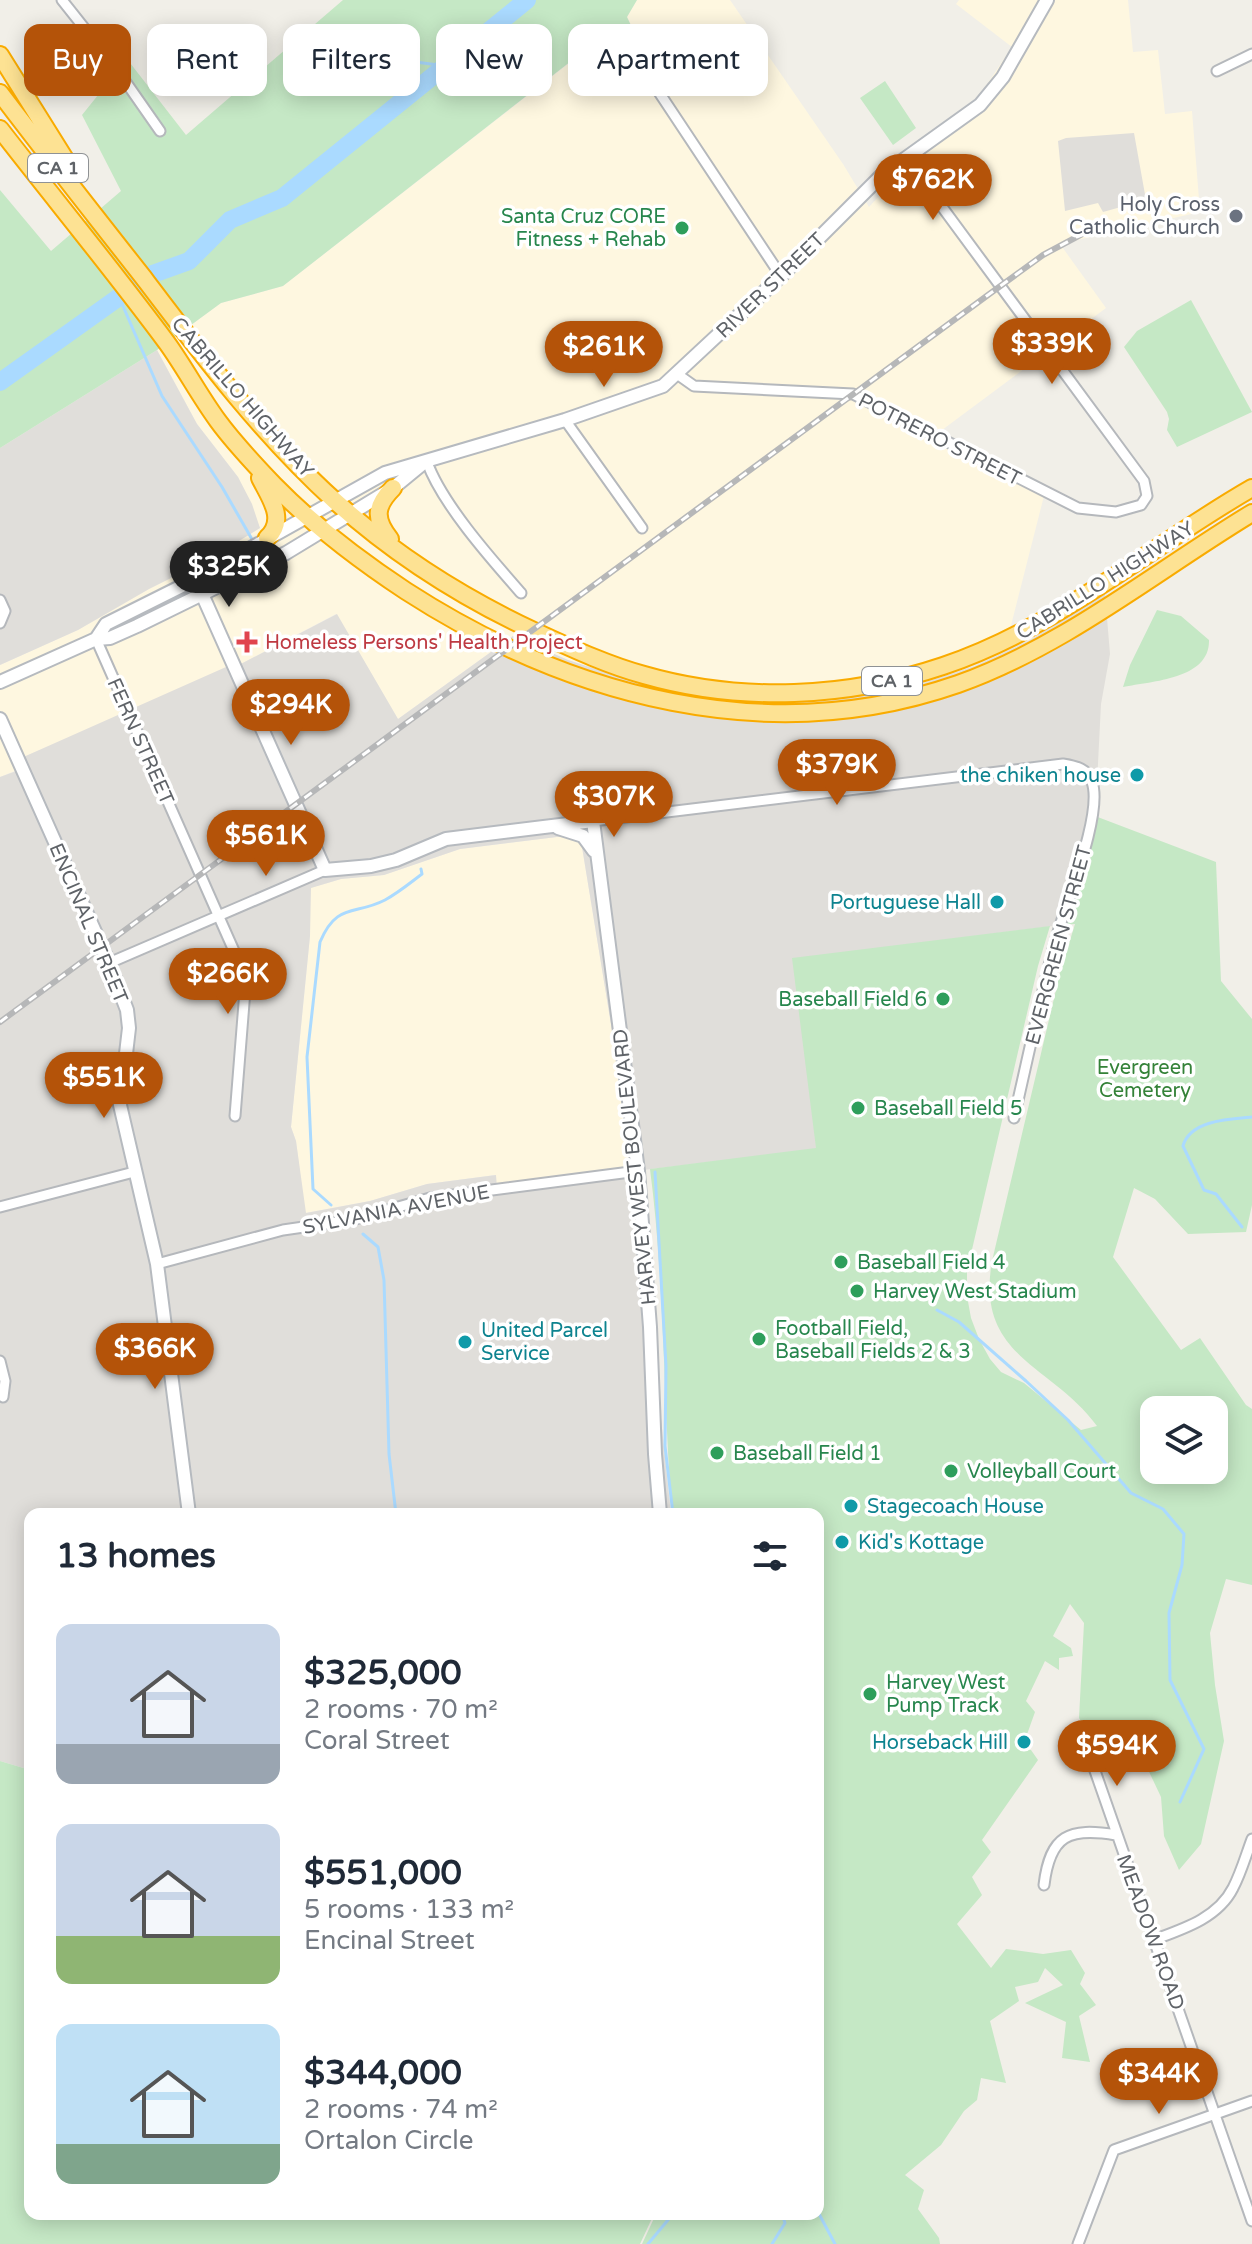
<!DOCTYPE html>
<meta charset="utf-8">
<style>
:root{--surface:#fff;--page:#f6f6f7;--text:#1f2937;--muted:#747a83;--accent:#b45309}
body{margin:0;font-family:"Varela Round",sans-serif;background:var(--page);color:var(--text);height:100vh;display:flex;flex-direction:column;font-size:30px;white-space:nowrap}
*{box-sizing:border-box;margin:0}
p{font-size:26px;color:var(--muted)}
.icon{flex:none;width:44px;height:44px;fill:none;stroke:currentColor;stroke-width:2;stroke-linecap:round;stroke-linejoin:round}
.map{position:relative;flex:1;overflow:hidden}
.panel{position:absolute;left:24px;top:1508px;width:800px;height:712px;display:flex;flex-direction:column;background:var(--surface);border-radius:16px;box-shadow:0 4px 20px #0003}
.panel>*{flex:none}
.hud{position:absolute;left:24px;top:24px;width:800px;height:72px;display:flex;gap:16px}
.buttons{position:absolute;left:1140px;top:1396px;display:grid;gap:16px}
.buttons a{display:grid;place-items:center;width:88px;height:88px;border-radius:16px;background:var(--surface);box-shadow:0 4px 20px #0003;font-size:40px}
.price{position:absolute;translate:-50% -68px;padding:0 18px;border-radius:28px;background:var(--accent);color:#fff;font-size:26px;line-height:52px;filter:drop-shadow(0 2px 4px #0008)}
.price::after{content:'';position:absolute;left:50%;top:48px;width:24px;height:18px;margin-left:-12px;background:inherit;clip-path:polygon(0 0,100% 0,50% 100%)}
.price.current{background:#222;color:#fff}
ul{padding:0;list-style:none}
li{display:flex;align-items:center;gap:24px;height:200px;padding:0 32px}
li span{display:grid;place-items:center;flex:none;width:224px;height:160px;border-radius:16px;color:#555}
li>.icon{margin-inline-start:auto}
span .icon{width:96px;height:96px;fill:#fffc;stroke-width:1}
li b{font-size:34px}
h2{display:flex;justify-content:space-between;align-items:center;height:96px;padding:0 32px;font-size:34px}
.chip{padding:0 28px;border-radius:16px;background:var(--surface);box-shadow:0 4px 20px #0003;font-size:28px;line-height:72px}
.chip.current{background:var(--accent);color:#fff}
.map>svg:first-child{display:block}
.commercial{fill:#fef7e0}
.industrial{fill:#e0deda;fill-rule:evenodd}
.green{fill:#c5e8c5;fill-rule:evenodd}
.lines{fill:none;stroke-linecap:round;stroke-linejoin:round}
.stream{stroke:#aadaff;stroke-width:3}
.river{stroke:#aadaff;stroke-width:18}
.street-casing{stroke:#b5b8bc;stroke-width:13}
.secondary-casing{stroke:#b6babf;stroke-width:16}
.highway-casing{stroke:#f9ab00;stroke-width:20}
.street{stroke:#fff;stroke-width:9}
.secondary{stroke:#fff;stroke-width:12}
.highway{stroke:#fde293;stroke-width:16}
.rail-casing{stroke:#b6b7b8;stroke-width:6}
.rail{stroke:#fff;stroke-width:3;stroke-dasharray:9;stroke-linecap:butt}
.worship-dot{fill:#6b7280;stroke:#fff;stroke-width:3}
.leisure-dot{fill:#2e9e5b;stroke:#fff;stroke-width:3}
.health-dot{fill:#e0444e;stroke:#fff;stroke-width:3}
.culture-dot{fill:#0f9aa8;stroke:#fff;stroke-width:3}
.labels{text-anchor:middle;stroke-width:7;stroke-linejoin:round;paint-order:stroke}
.shield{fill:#fff;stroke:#8f9295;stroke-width:2}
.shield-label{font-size:18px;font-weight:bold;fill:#5f6368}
.worship-label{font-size:20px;fill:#5b616d;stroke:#fff;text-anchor:end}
.leisure-label{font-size:20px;fill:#27864d;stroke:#fff;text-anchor:start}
.street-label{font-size:20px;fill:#5f6368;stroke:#fff}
.health-label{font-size:20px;fill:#be3a42;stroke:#fff;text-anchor:start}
.culture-label{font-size:20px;fill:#0d838f;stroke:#fff;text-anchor:end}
.park-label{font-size:20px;fill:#348238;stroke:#fff}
</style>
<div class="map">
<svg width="1252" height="2244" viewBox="0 0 1252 2244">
<rect width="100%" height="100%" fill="#f1efe8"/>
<path class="commercial" d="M637,0H730L843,164L869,207L926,145L975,102L1012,47L956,4L959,0H1128L1133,52L1158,50L1165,114L1192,111L1200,212L1060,244L1106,308L938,433L1046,488L1004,653L944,677L883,693L826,701L770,703L714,699L660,690L568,660L513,636L398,719L336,614L237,666L19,759L22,768L0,777V665L78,630L149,589L211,558L260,528L238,477L197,424L157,350L221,303L283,286L608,33L636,35L627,17Z
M565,836L578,841L582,847L635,1171L497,1189L495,1175L427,1184L370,1201L305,1213L296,1141L291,1127L310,936V888L341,879L384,875L460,849Z"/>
<path class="industrial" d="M1134,133L1146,200L1103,212L1098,203L1065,211L1058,141L1066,138Z
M157,350L197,424L238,477L252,504L260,528L211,558L149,589L78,630L0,665V448Z
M1105,594L1110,654L1101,704L1095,823L1061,925L793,959L817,1149L635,1171L671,1514H30V1770L0,1761V777L22,769L19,759L235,663L237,666L337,614L398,719L513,636L568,660L660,690L743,702L826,701L914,686L975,666L1030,640ZM565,836L578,841L582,847L635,1171L497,1188L496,1175L427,1184L370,1201L306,1213L296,1141L291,1127L310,936L311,888L341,879L384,875L460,849Z"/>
<path class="green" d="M343,0H637L627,17L636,36L625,43L607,33L283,286L221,303L157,350L0,448V190L51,251L121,191L82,115L127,59L186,135Z
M885,81L916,128L893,145L860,98Z
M1191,300L1252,412L1177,447L1167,430L1169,419L1167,412L1124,347L1137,331Z
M1157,610L1181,616L1209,640C1210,679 1153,681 1123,687L1130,665Z
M1095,816L1216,862L1221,981L1252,1019V1205L1246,1232L1188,1234L1155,1199L1134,1188L1113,1257L1181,1350L1200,1338L1246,1405L1252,1409V1585L1226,1579L1210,1633L1215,1685L1224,1741L1201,1844L1179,1870L1164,1836L1161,1797L1143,1759L1125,1745L1099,1751L1079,1718L1084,1623L1070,1604L1053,1636L1071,1648L1073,1656L1059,1658V1670L1045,1661L1026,1701L1035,1712L1025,1740L1016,1737L1018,1748L1031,1750L1038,1760L982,1840L991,1852L972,1877L982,1895L957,1924L991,1968L1006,1949L1043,1954L1071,1950L1085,1973L1080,1984L1096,2005L1079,2016L1090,2062L1062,2058L1066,2022L1025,2003L1063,1985L1045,1968L1038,1982L1015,1987L1019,2001L990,2021L1006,2083L981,2078L977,2100L964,2111L941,2145L905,2175L924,2190L918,2209L939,2238L940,2244H642L656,2214H818V1514H672C663,1399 665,1284 650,1169L816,1148L792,958L1050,926L1038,966L967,1271V1296L971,1318L979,1339L990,1359L1001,1372L1024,1383L1081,1430L1097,1426C1052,1364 975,1358 992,1261L1060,973L1075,924L1061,925ZM1154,1410H1214V1470H1154Z
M0,1761L30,1770V2214H654L640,2244H0Z"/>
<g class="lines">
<path class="stream" d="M375,44L408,61L446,66
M119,297L162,396L222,487L253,541
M655,1172L666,1366L665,1446L673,1514
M331,1205L313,1189L307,1057L320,942C337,902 354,916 385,900C398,893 410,883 422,874L421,869
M1242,1227L1216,1194L1204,1190L1183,1146C1190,1120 1230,1119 1252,1117
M363,1234L378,1247L384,1280L389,1454L396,1514
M937,1310L959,1322L1026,1381L1068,1420L1131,1493L1163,1509L1184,1534L1182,1565L1169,1613L1170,1680L1204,1749L1180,1802
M818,2212L835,2244
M648,2244L673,2214
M772,2244L785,2223L782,2214"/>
<path class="river" d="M0,382L150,275L189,261L230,220L282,198L527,0"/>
<defs>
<path id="street" d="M62,0L116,68L160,131
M625,41L781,276
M1217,71L1252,54
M677,374L694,386L853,394L1078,508L1116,512L1141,505L1147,496L1144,481L906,158
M565,420L642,528
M427,462C442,504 492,560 521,593
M0,600L5,611L0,623
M96,639L246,978L235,1116
M593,821L1063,764C1076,766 1088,769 1092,782C1104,815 1062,912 1053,949C1039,1005 1027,1061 1014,1118
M109,963L325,870
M0,1207L134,1172
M157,1264L283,1230L352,1220L430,1198L638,1171
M0,1361L5,1381L3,1397
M1087,1741L1086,1745L1252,2221
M1044,1885C1050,1835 1069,1827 1116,1835
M1153,1940C1183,1929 1218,1918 1233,1888C1241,1873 1246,1855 1252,1839
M1078,2244L1114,2150L1252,2101"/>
<path id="secondary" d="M202,594L325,870L371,866L396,860L446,839L593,821L638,1171L650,1327L655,1454L660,1514
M96,639L106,624L194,580L385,473L565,420L663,386L781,276L881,176L980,105L1003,77L1047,0
M0,682L96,639L110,638L137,626L286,553L393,488L421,465
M0,719L109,963L127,1010L129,1028L120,1105L157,1264L189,1514
M558,828L583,836L594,851"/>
<path id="highway" d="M0,55L75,175
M0,93C47,155 95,216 143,277C202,355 262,435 335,501C395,555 463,598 536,632C571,648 607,665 644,675C741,703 848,698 943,666C1057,628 1149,547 1252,488
M0,129C55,200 113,270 167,343C185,368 199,395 218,421C234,443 254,464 274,485C314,526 359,560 406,591C570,697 769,750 958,684C1065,646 1156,571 1252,513
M260,478C270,498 287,520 267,538
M390,539C374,519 375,506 393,488"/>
</defs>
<use href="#street" class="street-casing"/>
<use href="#secondary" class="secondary-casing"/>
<use href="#highway" class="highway-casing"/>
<use href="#street" class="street"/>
<use href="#secondary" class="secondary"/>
<use href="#highway" class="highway"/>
<defs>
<path id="rail" d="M0,1022L988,295L1043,255L1086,232"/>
</defs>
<use href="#rail" class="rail-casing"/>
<use href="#rail" class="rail"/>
</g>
<circle class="worship-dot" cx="1236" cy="216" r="8"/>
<g class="leisure-dot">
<circle cx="682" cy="228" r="8"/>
<circle cx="943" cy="999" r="8"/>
<circle cx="858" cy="1108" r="8"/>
<circle cx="841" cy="1262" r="8"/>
<circle cx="857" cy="1291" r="8"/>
<circle cx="759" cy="1339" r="8"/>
<circle cx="717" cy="1453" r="8"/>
<circle cx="951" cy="1471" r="8"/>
<circle cx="870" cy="1694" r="8"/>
</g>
<path class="health-dot" d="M243 630h8v8h8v8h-8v8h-8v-8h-8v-8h8z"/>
<g class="culture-dot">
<circle cx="1137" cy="775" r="8"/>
<circle cx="997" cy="902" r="8"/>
<circle cx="465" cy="1342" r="8"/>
<circle cx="851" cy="1506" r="8"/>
<circle cx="842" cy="1542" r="8"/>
<circle cx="1024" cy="1742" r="8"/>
</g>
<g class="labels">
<g class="shield">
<rect x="28" y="154" width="60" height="28" rx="6"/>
<rect x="862" y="667" width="60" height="28" rx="6"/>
</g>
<g class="shield-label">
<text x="58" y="174">CA 1</text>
<text x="892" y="687">CA 1</text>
</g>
<g class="worship-label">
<text x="1220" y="211">Holy Cross<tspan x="1220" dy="23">Catholic Church</tspan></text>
</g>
<g class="leisure-label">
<text x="666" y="223" text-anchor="end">Santa Cruz CORE<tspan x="666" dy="23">Fitness + Rehab</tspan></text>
<text x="927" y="1006" text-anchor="end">Baseball Field 6</text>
<text x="874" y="1115">Baseball Field 5</text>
<text x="857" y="1269">Baseball Field 4</text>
<text x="873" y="1298">Harvey West Stadium</text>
<text x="775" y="1335">Football Field,<tspan x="775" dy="23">Baseball Fields 2 &amp; 3</tspan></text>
<text x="733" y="1460">Baseball Field 1</text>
<text x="967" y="1478">Volleyball Court</text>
<text x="886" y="1689">Harvey West<tspan x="886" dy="23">Pump Track</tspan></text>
</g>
<g class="street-label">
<text transform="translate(770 285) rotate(-44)" y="7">RIVER STREET</text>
<text transform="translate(243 397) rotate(49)" y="7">CABRILLO HIGHWAY</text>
<text transform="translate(940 439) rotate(27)" y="7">POTRERO STREET</text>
<text transform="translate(1105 580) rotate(-32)" y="7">CABRILLO HIGHWAY</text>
<text transform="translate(141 741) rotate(66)" y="7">FERN STREET</text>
<text transform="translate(89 923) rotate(67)" y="7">ENCINAL STREET</text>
<text transform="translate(1058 945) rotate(-75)" y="7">EVERGREEN STREET</text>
<text transform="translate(634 1167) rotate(-96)" y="7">HARVEY WEST BOULEVARD</text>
<text transform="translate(396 1209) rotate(-11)" y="7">SYLVANIA AVENUE</text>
<text transform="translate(1151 1932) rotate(70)" y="7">MEADOW ROAD</text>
</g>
<g class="health-label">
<text x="265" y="649">Homeless Persons' Health Project</text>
</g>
<g class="culture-label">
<text x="1121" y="782">the chiken house</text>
<text x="981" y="909">Portuguese Hall</text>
<text x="481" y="1337" text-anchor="start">United Parcel<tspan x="481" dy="23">Service</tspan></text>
<text x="867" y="1513" text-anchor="start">Stagecoach House</text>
<text x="858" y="1549" text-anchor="start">Kid's Kottage</text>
<text x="1008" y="1749">Horseback Hill</text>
</g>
<g class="park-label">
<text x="1145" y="1074">Evergreen<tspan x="1145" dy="23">Cemetery</tspan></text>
</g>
</g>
</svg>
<div class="buttons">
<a><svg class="icon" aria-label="layers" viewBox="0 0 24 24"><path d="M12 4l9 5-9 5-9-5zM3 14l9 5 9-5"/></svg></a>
</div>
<b class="price" style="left:933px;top:222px">$762K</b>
<b class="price" style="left:1052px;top:386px">$339K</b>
<b class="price" style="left:604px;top:389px">$261K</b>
<b class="price current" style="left:229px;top:609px">$325K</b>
<b class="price" style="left:291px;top:747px">$294K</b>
<b class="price" style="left:837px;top:807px">$379K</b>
<b class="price" style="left:614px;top:839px">$307K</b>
<b class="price" style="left:266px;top:878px">$561K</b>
<b class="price" style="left:228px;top:1016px">$266K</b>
<b class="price" style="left:104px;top:1120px">$551K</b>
<b class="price" style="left:155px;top:1391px">$366K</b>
<b class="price" style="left:1117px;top:1788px">$594K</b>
<b class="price" style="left:1159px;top:2116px">$344K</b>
<div class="hud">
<a class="chip current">Buy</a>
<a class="chip">Rent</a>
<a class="chip">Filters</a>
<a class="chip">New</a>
<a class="chip">Apartment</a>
</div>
<section class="panel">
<h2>13 homes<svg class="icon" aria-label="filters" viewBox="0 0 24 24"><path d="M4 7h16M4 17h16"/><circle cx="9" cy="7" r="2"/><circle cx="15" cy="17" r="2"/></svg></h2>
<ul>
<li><span style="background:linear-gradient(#c9d6e8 75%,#9aa5b1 0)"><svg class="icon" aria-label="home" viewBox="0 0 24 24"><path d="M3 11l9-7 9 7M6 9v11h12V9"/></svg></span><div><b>$325,000</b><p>2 rooms · 70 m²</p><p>Coral Street</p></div></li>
<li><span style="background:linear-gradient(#c9d6e8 70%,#8fb573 0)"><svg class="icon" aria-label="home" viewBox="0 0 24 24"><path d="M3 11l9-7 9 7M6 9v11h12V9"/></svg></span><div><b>$551,000</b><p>5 rooms · 133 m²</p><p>Encinal Street</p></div></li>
<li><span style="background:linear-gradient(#bfe0f5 75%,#7fa58c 0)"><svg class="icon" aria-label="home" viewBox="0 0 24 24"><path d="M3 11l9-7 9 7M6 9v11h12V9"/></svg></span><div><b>$344,000</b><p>2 rooms · 74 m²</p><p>Ortalon Circle</p></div></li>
</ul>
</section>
</div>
